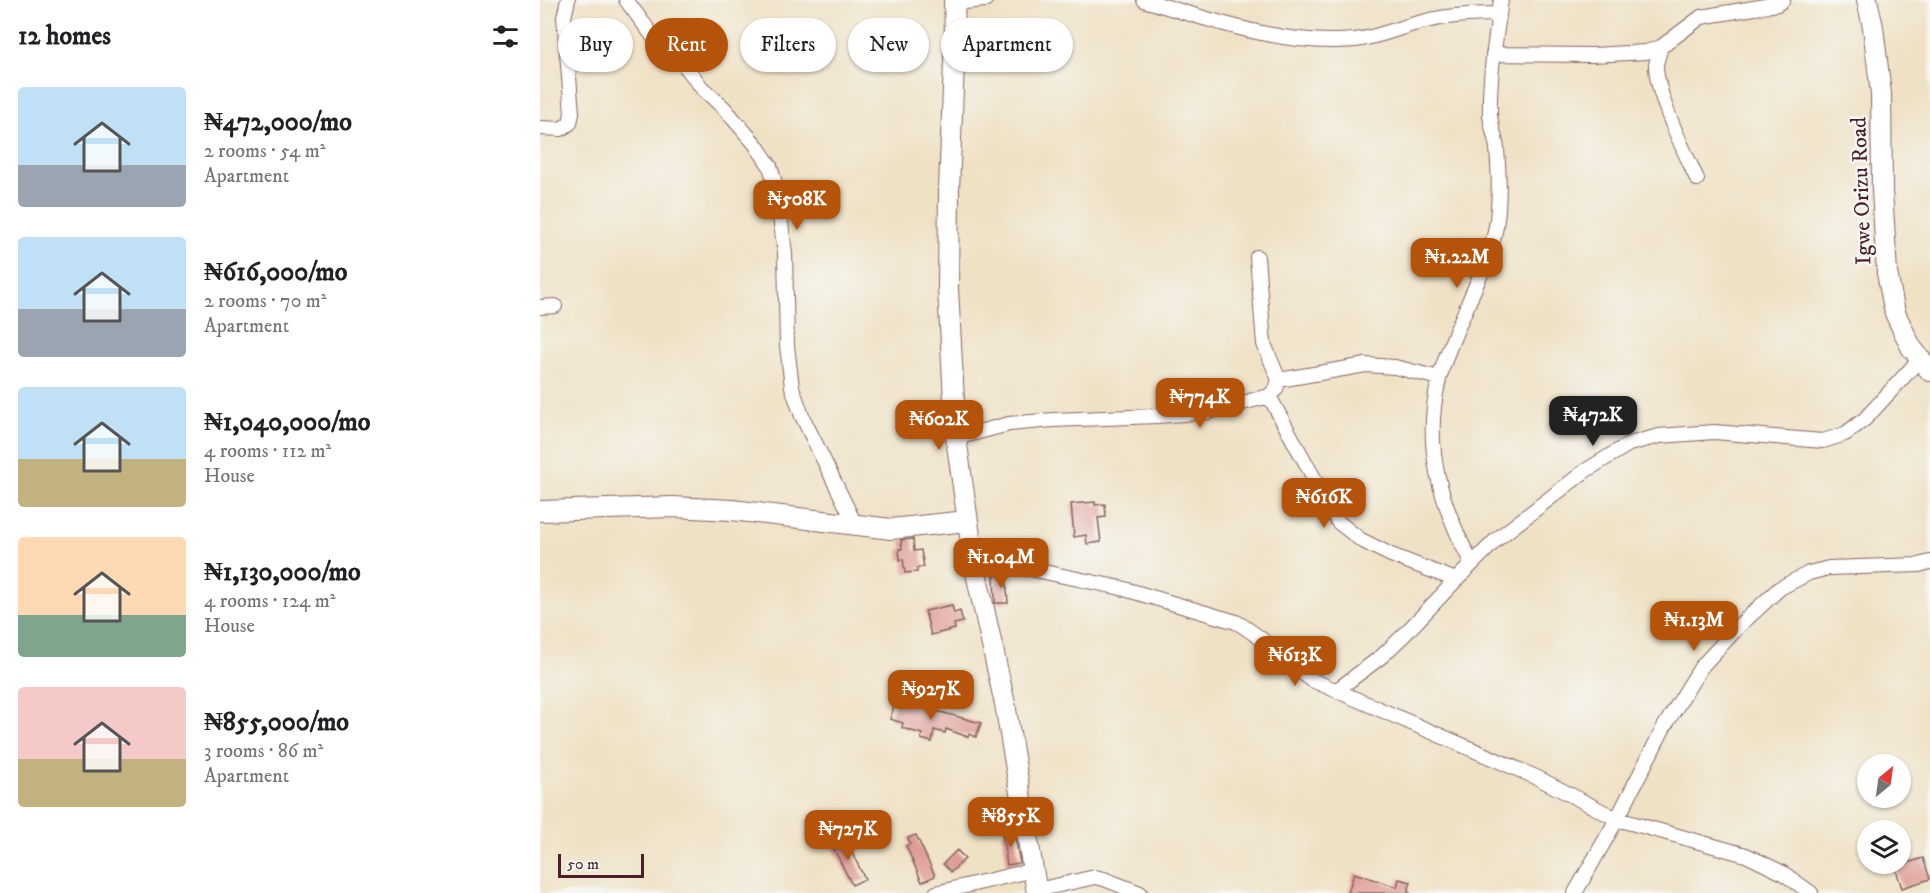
<!DOCTYPE html>
<meta charset="utf-8">
<style>
:root{--surface:#fff;--page:#f6f6f6;--text:#202124;--muted:#757577;--accent:#b45309}
body{margin:0;font-family:"IM FELL DW Pica",serif;background:var(--page);color:var(--text);height:100vh;display:flex;flex-direction:column;font-size:22px;white-space:nowrap}
*{box-sizing:border-box;margin:0}
p{font-size:20px;color:var(--muted)}
.icon{flex:none;width:33px;height:33px;fill:none;stroke:currentColor;stroke-width:2;stroke-linecap:round;stroke-linejoin:round}
.map{position:relative;flex:1;overflow:hidden}
.sheet{display:flex;flex-direction:column;background:var(--surface);width:540px}
.sheet>*{flex:none}
.top-card{position:absolute;left:18px;top:18px;width:570px;height:54px;display:flex;gap:12px}
.needle{width:39px;rotate:29deg}
.buttons{position:absolute;left:1317px;top:754px;display:grid;gap:12px}
.buttons a{display:grid;place-items:center;width:54px;height:54px;border-radius:50%;background:var(--surface);box-shadow:0 2px 4px #0004;font-size:30px}
.scale{position:absolute;left:18px;bottom:15px;width:86px;box-sizing:border-box;padding-left:6px;border:3px solid #4a1f2b;border-top:0;font-size:16px;line-height:21px;white-space:nowrap;color:#4a1f2b;-webkit-text-stroke:4px #f6f6f2;paint-order:stroke}
.price{position:absolute;translate:-50% -51px;padding:0 14px;border-radius:12px;background:var(--accent);color:#fff;font-size:20px;line-height:39px;filter:drop-shadow(0 2px 3px #0008)}
.price::after{content:'';position:absolute;left:50%;top:36px;width:18px;height:14px;margin-left:-9px;background:inherit;clip-path:polygon(0 0,100% 0,50% 100%)}
.price.active{background:#222;color:#fff}
ul{padding:0;list-style:none}
li{display:flex;align-items:center;gap:18px;height:150px;padding:0 18px}
li span{display:grid;place-items:center;flex:none;width:168px;height:120px;border-radius:6px;color:#555}
li>.icon{margin-inline-start:auto}
span .icon{width:72px;height:72px;fill:#fffc;stroke-width:1}
li b{font-size:26px}
h2{display:flex;justify-content:space-between;align-items:center;height:72px;padding:0 18px;font-size:26px}
.chip{padding:0 21px;border-radius:27px;background:var(--surface);box-shadow:0 2px 4px #0004;font-size:21px;line-height:54px}
.chip.active{background:var(--accent);color:#fff}
main{display:flex;flex:1;min-height:0}
.map>svg:first-child{display:block}
.building{fill:#df9993}
.lines{fill:none;stroke-linecap:round;stroke-linejoin:round}
.street-casing{stroke:#846361;stroke-width:16}
.secondary-casing{stroke:#846361;stroke-width:22}
.street{stroke:#fff;stroke-width:14}
.secondary{stroke:#fff;stroke-width:20}
.labels{text-anchor:middle;stroke-width:5;stroke-linejoin:round;paint-order:stroke}
.street-label{font-size:22px;fill:#4a1f2b;stroke:#f6f6f2}
</style>
<main>
<section class="sheet">
<h2>12 homes<svg class="icon" aria-label="filters" viewBox="0 0 24 24"><path d="M4 7h16M4 17h16"/><circle cx="9" cy="7" r="2"/><circle cx="15" cy="17" r="2"/></svg></h2>
<ul>
<li><span style="background:linear-gradient(#bfe0f5 65%,#9aa5b1 0)"><svg class="icon" aria-label="home" viewBox="0 0 24 24"><path d="M3 11l9-7 9 7M6 9v11h12V9"/></svg></span><div><b>₦472,000/mo</b><p>2 rooms · 54 m²</p><p>Apartment</p></div></li>
<li><span style="background:linear-gradient(#bfe0f5 60%,#9aa5b1 0)"><svg class="icon" aria-label="home" viewBox="0 0 24 24"><path d="M3 11l9-7 9 7M6 9v11h12V9"/></svg></span><div><b>₦616,000/mo</b><p>2 rooms · 70 m²</p><p>Apartment</p></div></li>
<li><span style="background:linear-gradient(#bfe0f5 60%,#c2b280 0)"><svg class="icon" aria-label="home" viewBox="0 0 24 24"><path d="M3 11l9-7 9 7M6 9v11h12V9"/></svg></span><div><b>₦1,040,000/mo</b><p>4 rooms · 112 m²</p><p>House</p></div></li>
<li><span style="background:linear-gradient(#ffd9b3 65%,#7fa58c 0)"><svg class="icon" aria-label="home" viewBox="0 0 24 24"><path d="M3 11l9-7 9 7M6 9v11h12V9"/></svg></span><div><b>₦1,130,000/mo</b><p>4 rooms · 124 m²</p><p>House</p></div></li>
<li><span style="background:linear-gradient(#f6c9c9 60%,#c2b280 0)"><svg class="icon" aria-label="home" viewBox="0 0 24 24"><path d="M3 11l9-7 9 7M6 9v11h12V9"/></svg></span><div><b>₦855,000/mo</b><p>3 rooms · 86 m²</p><p>Apartment</p></div></li>
</ul>
</section>
<div class="map">
<svg width="1390" height="893" viewBox="0 0 1390 893">
<rect width="100%" height="100%" fill="#f6f6f2"/>
<filter id="ink" filterUnits="userSpaceOnUse"><feTurbulence type="fractalNoise" baseFrequency=".0167" numOctaves="2"/><feDisplacementMap in="SourceGraphic" scale="12" xChannelSelector="R" yChannelSelector="G"/><feConvolveMatrix kernelMatrix="1 2 1 2 8 2 1 2 1" color-interpolation-filters="sRGB"/></filter>
<filter id="wash" filterUnits="userSpaceOnUse"><feTurbulence type="fractalNoise" baseFrequency=".008" numOctaves="4" result="noise"/><feDisplacementMap in="SourceGraphic" scale="24" xChannelSelector="R" yChannelSelector="G"/><feGaussianBlur stdDeviation="1.35" result="paint"/><feColorMatrix in="noise" values="0 0 0 0 0 0 0 0 0 0 0 0 0 0 0 0 0 1.4 0 .05"/><feComposite in="paint" operator="in"/></filter>
<g filter="url(#wash)">
<rect width="100%" height="100%" fill="#efe1c4"/>
<g id="blocks">
<path class="building" d="M555,502V505L565,504L566,517L558,518L561,542L547,544L546,535L534,537L531,504Z
M373,539L374,551L381,550L384,567L377,568V572L365,573L363,559L360,560L359,549H362L361,540Z
M454,575L466,576L468,603H455Z
M412,605L414,613L420,611L423,622L414,624L415,629L391,635L385,611Z
M356,700L441,723L436,737L429,734L428,737L406,729L405,733L394,730L392,742L381,739L382,734L362,728L363,723L350,719Z
M474,831L480,863L467,865L462,833Z
M376,835L395,876L382,882L366,846L370,844L368,838Z
M304,837L325,879L312,885L291,843Z
M417,850L425,859L411,872L403,864Z
M1383,858L1390,879L1362,888L1355,867Z
M814,873L857,887L859,879L871,882L868,891L870,893H808Z"/>
</g>
</g>
<g filter="url(#ink)">
<use href="#blocks" fill-opacity="0" stroke="#846361" stroke-width="1.5"/>
<g class="lines">
<defs>
<path id="street" d="M86,0L121,47L146,67L162,88L184,108L216,145L230,166L236,187L245,253L247,346L252,387L262,416L315,524
M604,0C671,20 745,47 815,40C840,37 862,26 886,21C910,15 934,14 959,14
M414,3L445,0
M1121,47C1119,53 1117,59 1116,65C1116,95 1144,150 1157,179
M953,54L1053,55L1106,52L1121,47L1161,17L1214,8L1237,4L1243,0
M0,128L21,129L30,123L32,113L24,17L28,0
M0,307L15,306
M739,380L826,365L855,367L899,378
M729,396L798,522L821,540L851,555L916,580
M416,438L469,424L513,420L617,416L668,412L729,396L736,389L739,380L724,344L717,257
M434,564L490,569L581,588L696,622C722,636 747,662 772,680L998,778L1077,819L1206,855L1243,873L1271,893
M932,564C901,505 882,446 899,380C905,354 918,328 928,304C938,279 952,253 956,226C960,202 959,173 957,149C956,137 950,125 950,113C949,75 956,38 961,0
M797,690L842,656L864,635L916,580L957,539L1045,471L1089,444L1119,436L1174,432L1283,441L1305,434L1325,419L1380,359
M497,890L555,877L564,879L600,893
M396,893L493,870
M1035,893L1077,819L1124,727L1161,667L1201,624L1240,588L1269,573L1289,568L1379,565L1390,562"/>
<path id="secondary" d="M414,0L415,37L409,190L408,288L416,438L434,564L465,704L497,893
M1327,0L1333,27L1341,94L1342,190L1347,273L1355,313L1371,347L1390,371
M0,511L133,507L192,510L351,529L427,521"/>
</defs>
<use href="#street" class="street-casing"/>
<use href="#secondary" class="secondary-casing"/>
<use href="#street" class="street"/>
<use href="#secondary" class="secondary"/>
</g>
</g>
<g class="labels">
<g class="street-label">
<text transform="translate(1320 191) rotate(-92)" y="8">Igwe Orizu Road</text>
</g>
</g>
</svg>
<div class="buttons">
<a><svg class="needle" viewBox="-14 -14 28 28"><path d="M0-13l5 13h-10z" fill="#e53935"/><path d="M0 13l5-13h-10z" fill="#757577"/></svg></a>
<a><svg class="icon" aria-label="layers" viewBox="0 0 24 24"><path d="M12 4l9 5-9 5-9-5zM3 14l9 5 9-5"/></svg></a>
</div>
<div class="scale">50 m</div>
<b class="price" style="left:257px;top:231px">₦508K</b>
<b class="price" style="left:917px;top:289px">₦1.22M</b>
<b class="price" style="left:660px;top:429px">₦774K</b>
<b class="price active" style="left:1053px;top:447px">₦472K</b>
<b class="price" style="left:399px;top:451px">₦602K</b>
<b class="price" style="left:784px;top:529px">₦616K</b>
<b class="price" style="left:461px;top:589px">₦1.04M</b>
<b class="price" style="left:1154px;top:652px">₦1.13M</b>
<b class="price" style="left:755px;top:687px">₦613K</b>
<b class="price" style="left:391px;top:721px">₦927K</b>
<b class="price" style="left:471px;top:848px">₦855K</b>
<b class="price" style="left:308px;top:861px">₦727K</b>
<div class="top-card">
<a class="chip">Buy</a>
<a class="chip active">Rent</a>
<a class="chip">Filters</a>
<a class="chip">New</a>
<a class="chip">Apartment</a>
</div>
</div>
</main>
